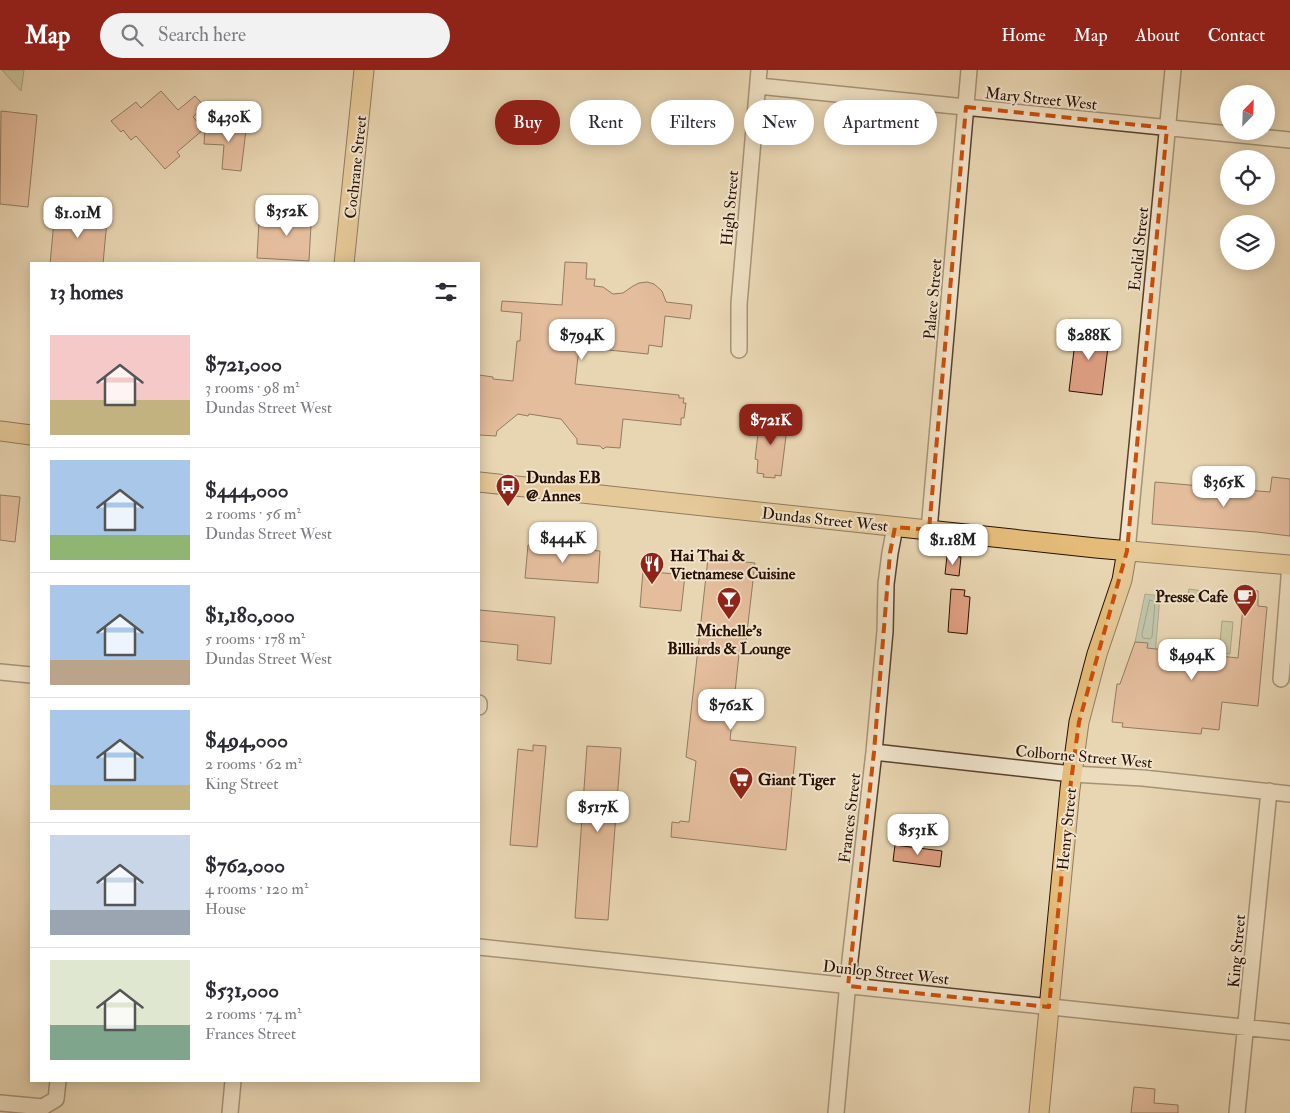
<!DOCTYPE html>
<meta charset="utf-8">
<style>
:root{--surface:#fff;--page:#f2f2f3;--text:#2b2b33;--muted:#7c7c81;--line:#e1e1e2;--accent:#8f2418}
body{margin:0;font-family:"IM FELL Double Pica",serif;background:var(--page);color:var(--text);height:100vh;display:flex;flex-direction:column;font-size:19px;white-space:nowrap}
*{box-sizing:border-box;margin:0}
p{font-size:16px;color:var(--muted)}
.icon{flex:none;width:28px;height:28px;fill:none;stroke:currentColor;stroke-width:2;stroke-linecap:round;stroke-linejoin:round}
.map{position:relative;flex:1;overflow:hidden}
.sheet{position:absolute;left:30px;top:192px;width:450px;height:820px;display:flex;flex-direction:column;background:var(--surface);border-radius:0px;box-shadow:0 2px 12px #0003}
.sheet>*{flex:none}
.guide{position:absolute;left:495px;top:30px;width:475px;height:45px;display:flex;gap:10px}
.needle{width:32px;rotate:23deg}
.tools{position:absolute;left:1220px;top:15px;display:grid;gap:10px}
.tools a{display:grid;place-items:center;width:55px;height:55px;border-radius:50%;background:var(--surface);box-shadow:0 2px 12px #0003;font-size:25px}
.price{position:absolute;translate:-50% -42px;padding:0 11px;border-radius:10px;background:#fff;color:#222;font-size:16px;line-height:32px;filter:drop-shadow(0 1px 2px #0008)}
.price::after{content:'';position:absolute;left:50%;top:30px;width:15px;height:11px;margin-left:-8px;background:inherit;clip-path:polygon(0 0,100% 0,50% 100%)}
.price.current{background:var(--accent);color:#fff}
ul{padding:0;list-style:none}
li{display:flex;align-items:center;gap:15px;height:125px;padding:0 20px}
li+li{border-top:1px solid var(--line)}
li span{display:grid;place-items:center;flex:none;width:140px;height:100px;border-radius:0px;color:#555}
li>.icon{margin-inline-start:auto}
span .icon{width:60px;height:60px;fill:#fffc;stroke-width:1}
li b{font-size:21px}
h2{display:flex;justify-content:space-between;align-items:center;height:60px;padding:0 20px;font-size:21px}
.chip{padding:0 18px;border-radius:22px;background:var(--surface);box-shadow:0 2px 12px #0003;font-size:18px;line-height:45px}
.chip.current{background:var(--accent);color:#fff}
header{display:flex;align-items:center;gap:30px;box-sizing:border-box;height:70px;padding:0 25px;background:var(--accent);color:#fff}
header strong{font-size:24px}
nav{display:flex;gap:28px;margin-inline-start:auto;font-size:18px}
.search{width:350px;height:45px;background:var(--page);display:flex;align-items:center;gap:12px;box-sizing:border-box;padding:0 18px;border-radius:28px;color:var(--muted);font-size:19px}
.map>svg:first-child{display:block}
.green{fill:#b0bf90;stroke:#6c6648}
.water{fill:#97b9ab;stroke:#6b7567}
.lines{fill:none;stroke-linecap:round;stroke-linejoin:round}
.shore{stroke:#606456;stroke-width:1}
.building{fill:#e0a083;stroke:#280e00}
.minor-casing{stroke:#58402c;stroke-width:18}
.major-casing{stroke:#280e00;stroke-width:21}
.minor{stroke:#f0e4cd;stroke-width:15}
.major{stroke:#e4bb79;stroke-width:19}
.marked{fill:none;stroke:#cb4e0a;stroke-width:4;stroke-dasharray:10 6;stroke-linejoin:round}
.labels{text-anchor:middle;stroke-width:4;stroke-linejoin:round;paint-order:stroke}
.street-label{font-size:16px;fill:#280e00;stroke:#f0e4cd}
.poi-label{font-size:16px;font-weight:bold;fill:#280e00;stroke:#f0e4cd;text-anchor:start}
</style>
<header>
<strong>Map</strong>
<div class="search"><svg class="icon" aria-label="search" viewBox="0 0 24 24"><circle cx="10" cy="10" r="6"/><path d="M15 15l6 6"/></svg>Search here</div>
<nav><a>Home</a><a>Map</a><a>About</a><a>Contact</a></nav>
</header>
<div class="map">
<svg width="1290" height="1043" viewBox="0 0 1290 1043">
<rect width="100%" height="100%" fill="#e8d6b2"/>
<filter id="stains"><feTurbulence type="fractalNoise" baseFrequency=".004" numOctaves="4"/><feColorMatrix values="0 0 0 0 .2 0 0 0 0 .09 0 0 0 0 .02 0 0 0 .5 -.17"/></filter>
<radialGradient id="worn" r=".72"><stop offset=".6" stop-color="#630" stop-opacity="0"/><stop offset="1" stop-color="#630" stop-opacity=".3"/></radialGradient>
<path class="green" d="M2,0H24L21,21Z
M1189,519L1203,521L1202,532L1187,530Z
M1222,551L1233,552L1230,584L1219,583Z"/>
<path class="water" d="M1145,524L1160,526L1154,597L1135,572Z"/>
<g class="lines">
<path class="shore" d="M1150,530L1153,531L1155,533L1152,567L1150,569L1143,568L1142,565Z"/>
</g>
<path class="building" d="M161,21L178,40L195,26L204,36L193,47L204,59L177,82L180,86L165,99L136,66L131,70L123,60L121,62L111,51L136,32L141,38Z
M1,41L37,45L28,137L0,134Z
M226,50L247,52L241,101L222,99L224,75L204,74L205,58L220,59L221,56L226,57Z
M291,135L312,137L309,191L257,188L259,152L290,155Z
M55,140L86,144V148L107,150L103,194H50Z
M565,192L587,193L586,209H595L594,216L603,217L613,224L623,223L633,216L639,213L647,212L654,214L662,221L666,232L692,235L690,249L665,246L662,277L649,275L648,284L579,277L575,314L679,325V328H684L683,333H686L684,348H681V355L623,349L620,378L606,377L603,379L600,376L577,374V369L561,349L529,344L528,346L518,344L497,361L496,366L479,365V305L493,307V309L513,311L517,271H520L522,243L501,241L502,231L562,235Z
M1077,256L1110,261L1102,325L1069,321Z
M760,347L788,350L781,406L775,405V408L763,407L764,404L757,403L758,390L755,389Z
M1272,407L1290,409V466L1257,462L1152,454L1155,412L1270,422Z
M0,425L20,427L15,472L0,470Z
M528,475L600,481L598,513L525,508Z
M947,486L961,487L959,506L945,504Z
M708,488L755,493L745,580L739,584L730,670L796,677L786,780L671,767L672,752L679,753L680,751L689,752L696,691L686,687Z
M643,501L685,505L681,541L640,537Z
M1245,517L1258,521V536L1267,537L1258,636L1222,632L1219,660L1202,658L1201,664L1122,657L1123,653L1112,652L1117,614H1120L1135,572L1148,573L1147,578L1238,588Z
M951,519L965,520L964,526L970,527L967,564L948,562Z
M479,540L555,547L551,594L517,590L518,575L479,571Z
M533,675L546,676L537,777L510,775L518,679L533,681Z
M587,676L621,678L608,850L575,848Z
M895,775L942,781L940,797L893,791Z
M1134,1017L1155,1019L1154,1033L1178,1035V1043H1131Z"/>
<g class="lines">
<defs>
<path id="minor" d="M758,16L1290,70
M739,280V234L759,0
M929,460L969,0
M1127,481L1173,0
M0,602L31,605
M1281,609L1290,495
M479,637V633
M874,682L1072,704L1143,708L1290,724
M479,877L1290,962
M0,1033L43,1037L56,1029L58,1011
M230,1043L233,1011
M836,1043L850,890L874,682L885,561L886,514L890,483L895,457
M1237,1043L1269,721"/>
<path id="major" d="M344,194L364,0
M0,361L31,365
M479,412L1096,478L1290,495
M1039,1043L1070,719L1079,652L1097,584L1122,510L1127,481"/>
</defs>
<use href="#minor" class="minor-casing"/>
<use href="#major" class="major-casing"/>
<use href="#minor" class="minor"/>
<use href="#major" class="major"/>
</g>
<path d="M0 0H1290V1043H0ZM966,37L1167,58L1127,481L1079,652L1070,719L1049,937L848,916L874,682L890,483L895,457L929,460Z" fill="#e8d6b2" fill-opacity=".55" fill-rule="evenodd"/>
<path class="marked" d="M966,37L1167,58L1127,481L1079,652L1070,719L1049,937L848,916L874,682L890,483L895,457L929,460Z"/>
<defs>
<symbol id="bus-pin" viewBox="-11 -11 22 30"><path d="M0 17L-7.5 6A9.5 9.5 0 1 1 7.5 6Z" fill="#8f2418" stroke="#f0e4cd"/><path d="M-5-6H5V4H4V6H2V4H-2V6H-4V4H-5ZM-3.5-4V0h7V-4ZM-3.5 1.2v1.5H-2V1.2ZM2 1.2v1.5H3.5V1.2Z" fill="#fff"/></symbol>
<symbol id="restaurant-pin" viewBox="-11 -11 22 30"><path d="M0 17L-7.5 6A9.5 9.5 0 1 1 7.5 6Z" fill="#8f2418" stroke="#f0e4cd"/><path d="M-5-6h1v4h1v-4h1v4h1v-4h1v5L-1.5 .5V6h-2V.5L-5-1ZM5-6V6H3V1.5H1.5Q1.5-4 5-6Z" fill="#fff"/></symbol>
<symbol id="cafe-pin" viewBox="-11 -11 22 30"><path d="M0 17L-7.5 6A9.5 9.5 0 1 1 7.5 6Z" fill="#8f2418" stroke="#f0e4cd"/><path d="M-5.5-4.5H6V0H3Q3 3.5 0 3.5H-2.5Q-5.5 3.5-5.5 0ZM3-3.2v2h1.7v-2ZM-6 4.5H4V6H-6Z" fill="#fff"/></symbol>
<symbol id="bar-pin" viewBox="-11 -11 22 30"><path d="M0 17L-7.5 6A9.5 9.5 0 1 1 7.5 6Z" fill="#8f2418" stroke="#f0e4cd"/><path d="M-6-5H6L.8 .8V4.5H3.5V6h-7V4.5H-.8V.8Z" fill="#fff"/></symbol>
<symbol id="supermarket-pin" viewBox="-11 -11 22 30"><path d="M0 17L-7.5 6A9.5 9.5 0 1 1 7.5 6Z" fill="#8f2418" stroke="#f0e4cd"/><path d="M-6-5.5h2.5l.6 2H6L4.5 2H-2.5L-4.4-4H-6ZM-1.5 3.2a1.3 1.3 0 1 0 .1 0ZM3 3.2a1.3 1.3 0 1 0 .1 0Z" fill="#fff"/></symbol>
</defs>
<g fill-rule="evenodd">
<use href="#bus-pin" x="494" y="402" width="28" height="38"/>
<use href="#restaurant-pin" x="638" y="480" width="28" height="38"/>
<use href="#cafe-pin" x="1231" y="512" width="28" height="38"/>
<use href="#bar-pin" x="715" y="515" width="28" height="38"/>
<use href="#supermarket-pin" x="727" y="695" width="28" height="38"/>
</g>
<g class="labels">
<g class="street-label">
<text transform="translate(1041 28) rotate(6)" y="6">Mary Street West</text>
<text transform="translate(355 97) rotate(-84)" y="6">Cochrane Street</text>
<text transform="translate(729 138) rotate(-85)" y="6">High Street</text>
<text transform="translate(1138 179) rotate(-84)" y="6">Euclid Street</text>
<text transform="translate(932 229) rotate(-85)" y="6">Palace Street</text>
<text transform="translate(825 449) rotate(6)" y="6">Dundas Street West</text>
<text transform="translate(1084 686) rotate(5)" y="6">Colborne Street West</text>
<text transform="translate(849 748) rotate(-83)" y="6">Frances Street</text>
<text transform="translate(1066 759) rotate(-84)" y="6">Henry Street</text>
<text transform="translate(1236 881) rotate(-85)" y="6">King Street</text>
<text transform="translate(886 902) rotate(6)" y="6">Dunlop Street West</text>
</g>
<g class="poi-label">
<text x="526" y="413">Dundas EB<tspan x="526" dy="18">@ Annes</tspan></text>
<text x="670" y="491">Hai Thai &amp;<tspan x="670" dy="18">Vietnamese Cuisine</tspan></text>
<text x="1228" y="532" text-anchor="end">Presse Cafe</text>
<text x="729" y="566" text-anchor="middle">Michelle's<tspan x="729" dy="18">Billiards &amp; Lounge</tspan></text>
<text x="758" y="715">Giant Tiger</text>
</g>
</g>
<rect width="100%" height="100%" filter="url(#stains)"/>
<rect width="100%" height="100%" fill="url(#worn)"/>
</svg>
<div class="tools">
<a><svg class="needle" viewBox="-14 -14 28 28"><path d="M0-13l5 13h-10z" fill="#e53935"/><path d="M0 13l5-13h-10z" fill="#7c7c81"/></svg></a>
<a><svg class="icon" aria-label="locate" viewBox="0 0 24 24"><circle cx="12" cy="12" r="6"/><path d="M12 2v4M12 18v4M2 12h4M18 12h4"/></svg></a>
<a><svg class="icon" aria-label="layers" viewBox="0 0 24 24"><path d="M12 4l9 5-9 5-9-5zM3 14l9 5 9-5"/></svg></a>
</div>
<b class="price" style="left:229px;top:73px">$430K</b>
<b class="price" style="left:287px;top:167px">$352K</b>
<b class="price" style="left:78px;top:169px">$1.01M</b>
<b class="price" style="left:582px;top:291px">$794K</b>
<b class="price" style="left:1089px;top:291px">$288K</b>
<b class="price current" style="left:771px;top:376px">$721K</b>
<b class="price" style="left:1224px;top:438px">$365K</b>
<b class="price" style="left:563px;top:494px">$444K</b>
<b class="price" style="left:953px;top:496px">$1.18M</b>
<b class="price" style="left:1192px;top:611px">$494K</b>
<b class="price" style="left:731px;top:661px">$762K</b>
<b class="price" style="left:598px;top:763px">$517K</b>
<b class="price" style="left:918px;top:786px">$531K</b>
<div class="guide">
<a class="chip current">Buy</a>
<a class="chip">Rent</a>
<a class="chip">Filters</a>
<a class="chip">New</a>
<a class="chip">Apartment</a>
</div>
<section class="sheet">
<h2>13 homes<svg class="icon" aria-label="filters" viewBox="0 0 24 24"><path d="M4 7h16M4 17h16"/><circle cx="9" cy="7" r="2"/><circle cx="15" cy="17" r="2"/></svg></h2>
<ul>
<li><span style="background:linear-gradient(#f6c9c9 65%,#c2b280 0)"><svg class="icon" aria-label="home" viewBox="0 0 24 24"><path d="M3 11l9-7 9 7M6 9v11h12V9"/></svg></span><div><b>$721,000</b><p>3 rooms · 98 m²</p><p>Dundas Street West</p></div></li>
<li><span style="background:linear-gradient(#a9c7e8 75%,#8fb573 0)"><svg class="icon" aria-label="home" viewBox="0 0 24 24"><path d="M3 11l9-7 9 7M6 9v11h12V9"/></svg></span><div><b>$444,000</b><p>2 rooms · 56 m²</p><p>Dundas Street West</p></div></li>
<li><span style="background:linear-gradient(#a9c7e8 75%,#b9a48a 0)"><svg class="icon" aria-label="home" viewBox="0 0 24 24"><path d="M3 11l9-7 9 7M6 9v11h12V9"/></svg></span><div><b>$1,180,000</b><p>5 rooms · 178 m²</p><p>Dundas Street West</p></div></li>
<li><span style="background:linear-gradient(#a9c7e8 75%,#c2b280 0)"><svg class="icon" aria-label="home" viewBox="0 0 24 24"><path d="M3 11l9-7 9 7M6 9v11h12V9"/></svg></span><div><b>$494,000</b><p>2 rooms · 62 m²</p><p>King Street</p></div></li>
<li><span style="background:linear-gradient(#c9d6e8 75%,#9aa5b1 0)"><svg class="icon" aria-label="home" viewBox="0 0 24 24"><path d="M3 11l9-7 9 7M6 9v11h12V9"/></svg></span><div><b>$762,000</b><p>4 rooms · 120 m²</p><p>House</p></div></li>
<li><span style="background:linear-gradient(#dfe7d0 65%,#7fa58c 0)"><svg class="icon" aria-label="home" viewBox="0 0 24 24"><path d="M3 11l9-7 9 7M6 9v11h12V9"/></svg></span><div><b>$531,000</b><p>2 rooms · 74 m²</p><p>Frances Street</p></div></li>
</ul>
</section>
</div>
